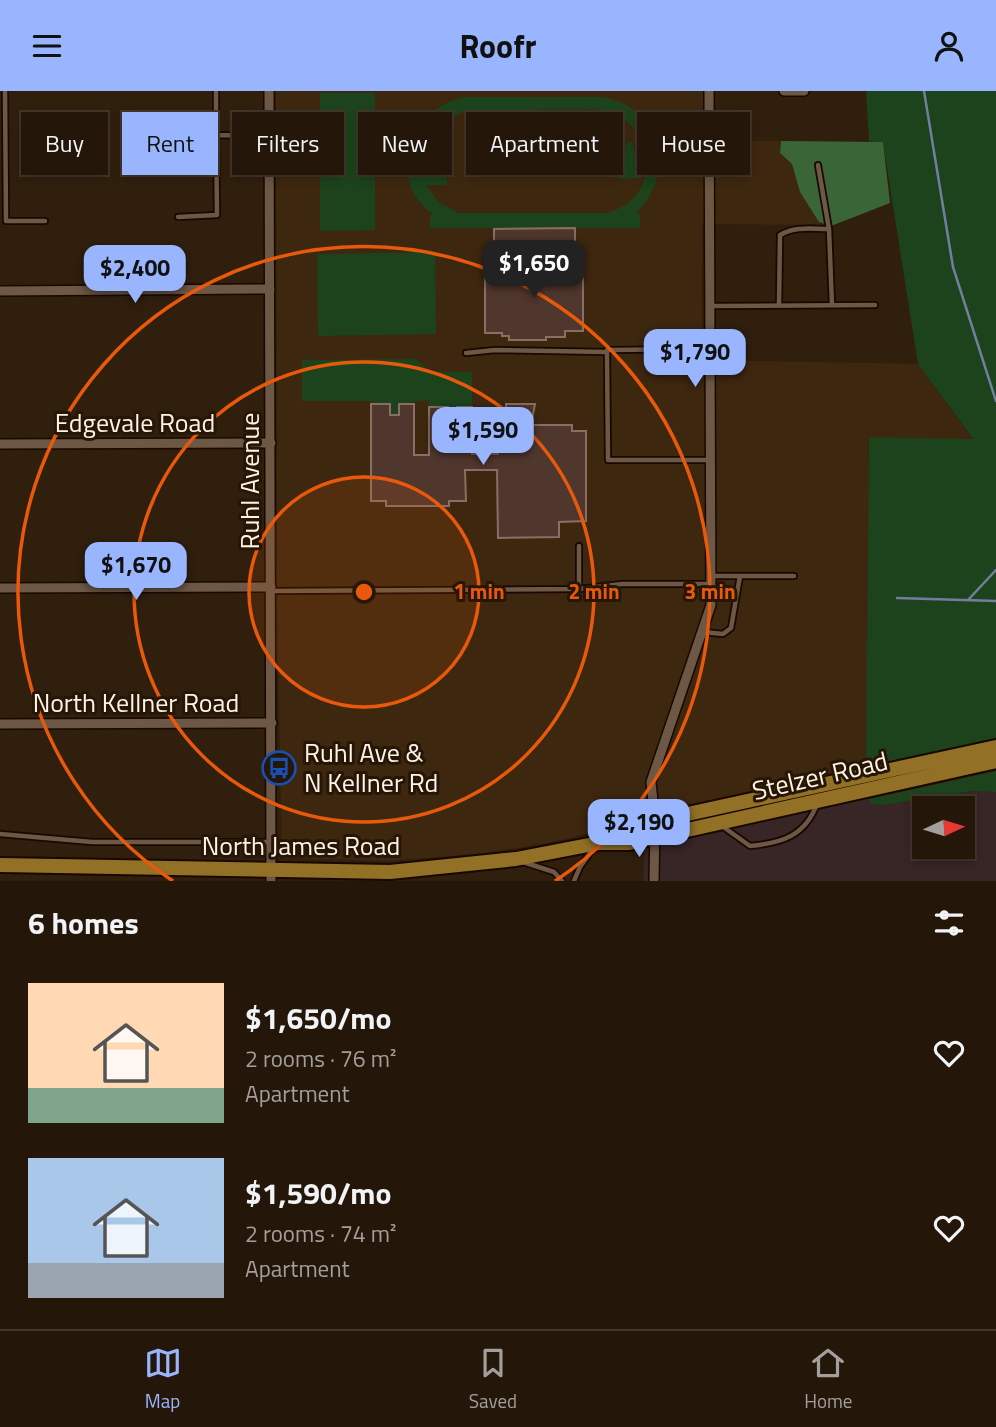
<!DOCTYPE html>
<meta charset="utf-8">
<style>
:root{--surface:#24170a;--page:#2c2013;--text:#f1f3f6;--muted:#a39f9c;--line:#41362b;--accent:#98b5fd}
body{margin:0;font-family:"Titillium Web",sans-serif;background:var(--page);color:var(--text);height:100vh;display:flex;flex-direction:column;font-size:26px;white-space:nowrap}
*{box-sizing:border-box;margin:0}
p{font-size:23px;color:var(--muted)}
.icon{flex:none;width:38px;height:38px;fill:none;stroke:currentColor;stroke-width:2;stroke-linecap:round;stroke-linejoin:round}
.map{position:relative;height:790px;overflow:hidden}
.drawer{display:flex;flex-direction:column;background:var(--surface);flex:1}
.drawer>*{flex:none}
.top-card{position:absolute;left:21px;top:21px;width:956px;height:63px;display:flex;gap:14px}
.needle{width:46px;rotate:86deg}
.tools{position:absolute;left:912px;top:705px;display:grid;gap:14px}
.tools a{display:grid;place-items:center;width:63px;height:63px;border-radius:0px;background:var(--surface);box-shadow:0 4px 10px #0003,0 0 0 2px var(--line);font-size:35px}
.price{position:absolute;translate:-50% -60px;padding:0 16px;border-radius:14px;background:var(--accent);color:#111;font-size:23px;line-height:46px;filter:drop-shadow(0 2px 4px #0008)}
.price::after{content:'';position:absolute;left:50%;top:42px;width:21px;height:16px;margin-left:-10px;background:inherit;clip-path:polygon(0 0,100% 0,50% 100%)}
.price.current{background:#222;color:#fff}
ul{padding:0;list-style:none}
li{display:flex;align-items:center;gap:21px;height:175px;padding:0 28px}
li span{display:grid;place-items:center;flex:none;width:196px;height:140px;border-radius:0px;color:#555}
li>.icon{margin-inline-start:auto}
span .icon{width:84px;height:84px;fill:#fffc;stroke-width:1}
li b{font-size:30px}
h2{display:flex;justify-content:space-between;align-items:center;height:84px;padding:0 28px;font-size:30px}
.tag{padding:0 24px;border-radius:0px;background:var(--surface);box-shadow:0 4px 10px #0003,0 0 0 2px var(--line);font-size:24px;line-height:63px}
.tag.current{background:var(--accent);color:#111}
header{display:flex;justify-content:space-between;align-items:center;height:91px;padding:0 28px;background:var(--accent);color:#111;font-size:32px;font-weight:700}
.dock{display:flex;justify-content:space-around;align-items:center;height:98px;border-top:2px solid var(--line);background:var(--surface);font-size:19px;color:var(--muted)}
.dock a{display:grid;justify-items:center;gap:4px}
.dock .current{color:var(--accent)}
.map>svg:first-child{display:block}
.built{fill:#3e270f}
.industrial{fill:#382526;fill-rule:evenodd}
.green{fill:#1c431b;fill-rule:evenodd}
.forest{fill:#3a6537}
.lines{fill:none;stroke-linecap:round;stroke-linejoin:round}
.stream{stroke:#727e9e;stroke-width:2.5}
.building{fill:#50372d;stroke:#8a6e63;stroke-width:2}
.lane-casing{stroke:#180800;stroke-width:8}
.street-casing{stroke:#180800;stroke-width:12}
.primary-casing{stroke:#180800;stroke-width:18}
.lane{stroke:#6c5845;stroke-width:4.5}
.street{stroke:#6c5845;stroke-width:9}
.primary{stroke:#927026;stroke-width:14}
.ring{fill:none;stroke:#e8590c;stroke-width:3.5}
.labels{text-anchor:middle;stroke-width:6;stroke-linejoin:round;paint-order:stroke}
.street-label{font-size:26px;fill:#fef2e7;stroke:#261605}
.poi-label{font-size:26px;fill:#fef2e7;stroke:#261605;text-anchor:start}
.centre{fill:#e8590c;stroke:#261605;stroke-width:3.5}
.ring-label{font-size:21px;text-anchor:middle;font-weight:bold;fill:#e8590c;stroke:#261605;stroke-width:6;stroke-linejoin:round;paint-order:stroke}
</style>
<header><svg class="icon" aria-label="menu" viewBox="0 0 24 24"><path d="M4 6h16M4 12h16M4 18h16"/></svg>Roofr<svg class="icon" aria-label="person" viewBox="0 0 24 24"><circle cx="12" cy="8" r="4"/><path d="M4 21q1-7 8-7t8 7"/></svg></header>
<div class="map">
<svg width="996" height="790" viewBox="0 0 996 790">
<rect width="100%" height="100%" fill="#301f0d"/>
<path class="built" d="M276,0H703V50H781L780,62L792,73L819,131L823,134L702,133V269L918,273L973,349L869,346L868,691L645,741L647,728L548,752L485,762L389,770L282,767L277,508Z"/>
<path class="industrial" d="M868,691L870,713L884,714L973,700L996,701V790H643L645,741ZM924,718H962V756H924Z"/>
<path class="green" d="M866,0H996V647L866,677L869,346L973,348L918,273L883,52L869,50Z
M320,2H375V139L320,140Z
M466,6H603C661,16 677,83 636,122L640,123V137H430V124L433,123C383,89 411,15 466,6ZM466,20L596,18C657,25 667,107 606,122H458L439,111L426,94H447L448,49H426L438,32Z
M627,51H632L641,87L618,88Z
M435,161L436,243L318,245L317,163Z
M415,268L432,281H472V316H458V326H449L448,316H429V309L400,313L399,324H390V313H371V310H302V269Z
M996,680V701L973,700L884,714L870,713L869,708Z"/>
<path class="forest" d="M781,50L883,51L890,112L831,135L819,131L800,101L792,73L780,62Z"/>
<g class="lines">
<path class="stream" d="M924,0L953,176L996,310
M897,507L996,510
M968,509L996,479"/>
</g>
<path class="building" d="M575,137V153L494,155V138Z
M485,173H583V240H565V246H546V249H509V245H502V242H485Z
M371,313H390V324H399V313H414V364H429V316H448L449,326H458L457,316H472V363H498V317H506V313H535L531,334H572V340H586V430L559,431V446L498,447L497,379H465L466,410H449V415H386V410H371Z"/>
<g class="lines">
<defs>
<path id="lane" d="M5,0L6,130H45
M216,44V0
M818,74L829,138
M178,126L217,124L216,44L268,45
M779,214L780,144C795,135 812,138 829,138L832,214
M710,215L875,214
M709,258L607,259V261L608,369H709
M466,262L495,259L607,261
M579,455V498
M711,485H794
M271,500L579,498L622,493H710
M703,541L723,543L731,537L740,485
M722,735L750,755C782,752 805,745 817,713
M0,743L92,751H270
M523,771L554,781L562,790
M574,790L580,776L593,758"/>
<path id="street" d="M269,0L271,790
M784,0H804
M0,200L270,198
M0,353L271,352
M0,497L271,496
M0,633L272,632
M654,790L655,730L651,691L711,514L709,0"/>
<path id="primary" d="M599,752L628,736L996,656
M0,774L390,781L516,768L599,752H629L996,670"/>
</defs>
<use href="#lane" class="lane-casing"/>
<use href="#street" class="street-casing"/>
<use href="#primary" class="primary-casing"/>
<use href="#lane" class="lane"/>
<use href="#street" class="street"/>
<use href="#primary" class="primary"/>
</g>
<circle cx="364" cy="501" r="115" fill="#e8590c" fill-opacity=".12"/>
<g class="ring">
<circle cx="364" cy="501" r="115"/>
<circle cx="364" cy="501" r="230"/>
<path d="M173 790A346 346 0 1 1 555 790"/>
</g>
<defs>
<symbol id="bus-ring" viewBox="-11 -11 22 22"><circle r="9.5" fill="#261605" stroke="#1a4fb4" stroke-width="1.5"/><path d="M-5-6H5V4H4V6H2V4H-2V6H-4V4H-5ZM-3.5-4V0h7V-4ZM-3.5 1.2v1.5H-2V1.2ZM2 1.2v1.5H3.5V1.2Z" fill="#1a4fb4"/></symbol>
</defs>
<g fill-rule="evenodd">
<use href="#bus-ring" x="260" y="658" width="38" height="38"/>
</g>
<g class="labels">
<g class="street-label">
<text x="135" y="341">Edgevale Road</text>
<text transform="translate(250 390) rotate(-90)" y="9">Ruhl Avenue</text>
<text x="136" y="621">North Kellner Road</text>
<text transform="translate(820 685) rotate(-13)" y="9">Stelzer Road</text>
<text x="301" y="764">North James Road</text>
</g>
<g class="poi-label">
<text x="304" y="671">Ruhl Ave &amp;<tspan x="304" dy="30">N Kellner Rd</tspan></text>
</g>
</g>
<circle cx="364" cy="501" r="10" class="centre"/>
<g class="ring-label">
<text x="479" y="508">1 min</text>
<text x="594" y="508">2 min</text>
<text x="710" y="508">3 min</text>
</g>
</svg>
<div class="tools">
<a><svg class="needle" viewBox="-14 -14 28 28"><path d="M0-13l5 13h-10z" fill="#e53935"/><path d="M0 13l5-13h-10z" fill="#a39f9c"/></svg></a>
</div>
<b class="price current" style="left:534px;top:209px">$1,650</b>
<b class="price" style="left:135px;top:214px">$2,400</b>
<b class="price" style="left:695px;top:298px">$1,790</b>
<b class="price" style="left:483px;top:376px">$1,590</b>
<b class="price" style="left:136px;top:511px">$1,670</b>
<b class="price" style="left:639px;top:768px">$2,190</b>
<div class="top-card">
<a class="tag">Buy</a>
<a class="tag current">Rent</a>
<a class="tag">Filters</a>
<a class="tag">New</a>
<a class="tag">Apartment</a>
<a class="tag">House</a>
</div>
</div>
<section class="drawer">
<h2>6 homes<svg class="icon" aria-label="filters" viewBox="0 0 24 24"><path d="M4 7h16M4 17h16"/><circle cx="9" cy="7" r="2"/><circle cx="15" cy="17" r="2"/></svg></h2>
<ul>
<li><span style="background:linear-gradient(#ffd9b3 75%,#7fa58c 0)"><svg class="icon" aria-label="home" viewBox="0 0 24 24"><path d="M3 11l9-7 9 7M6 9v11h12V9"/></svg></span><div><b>$1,650/mo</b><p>2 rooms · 76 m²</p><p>Apartment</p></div><svg class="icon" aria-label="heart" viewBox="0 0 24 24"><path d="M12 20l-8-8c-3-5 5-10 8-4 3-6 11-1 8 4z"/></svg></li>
<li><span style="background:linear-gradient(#a9c7e8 75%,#9aa5b1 0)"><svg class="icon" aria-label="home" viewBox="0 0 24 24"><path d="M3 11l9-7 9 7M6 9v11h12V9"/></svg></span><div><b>$1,590/mo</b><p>2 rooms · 74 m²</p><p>Apartment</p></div><svg class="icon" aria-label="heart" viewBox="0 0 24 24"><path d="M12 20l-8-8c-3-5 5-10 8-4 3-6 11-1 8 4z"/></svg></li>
</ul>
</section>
<nav class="dock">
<a class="current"><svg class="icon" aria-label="map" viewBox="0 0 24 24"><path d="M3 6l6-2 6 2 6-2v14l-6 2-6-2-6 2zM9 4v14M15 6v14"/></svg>Map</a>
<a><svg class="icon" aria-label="saved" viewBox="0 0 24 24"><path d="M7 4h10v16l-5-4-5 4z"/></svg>Saved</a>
<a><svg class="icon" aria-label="home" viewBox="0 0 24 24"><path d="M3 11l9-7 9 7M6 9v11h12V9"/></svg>Home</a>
</nav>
